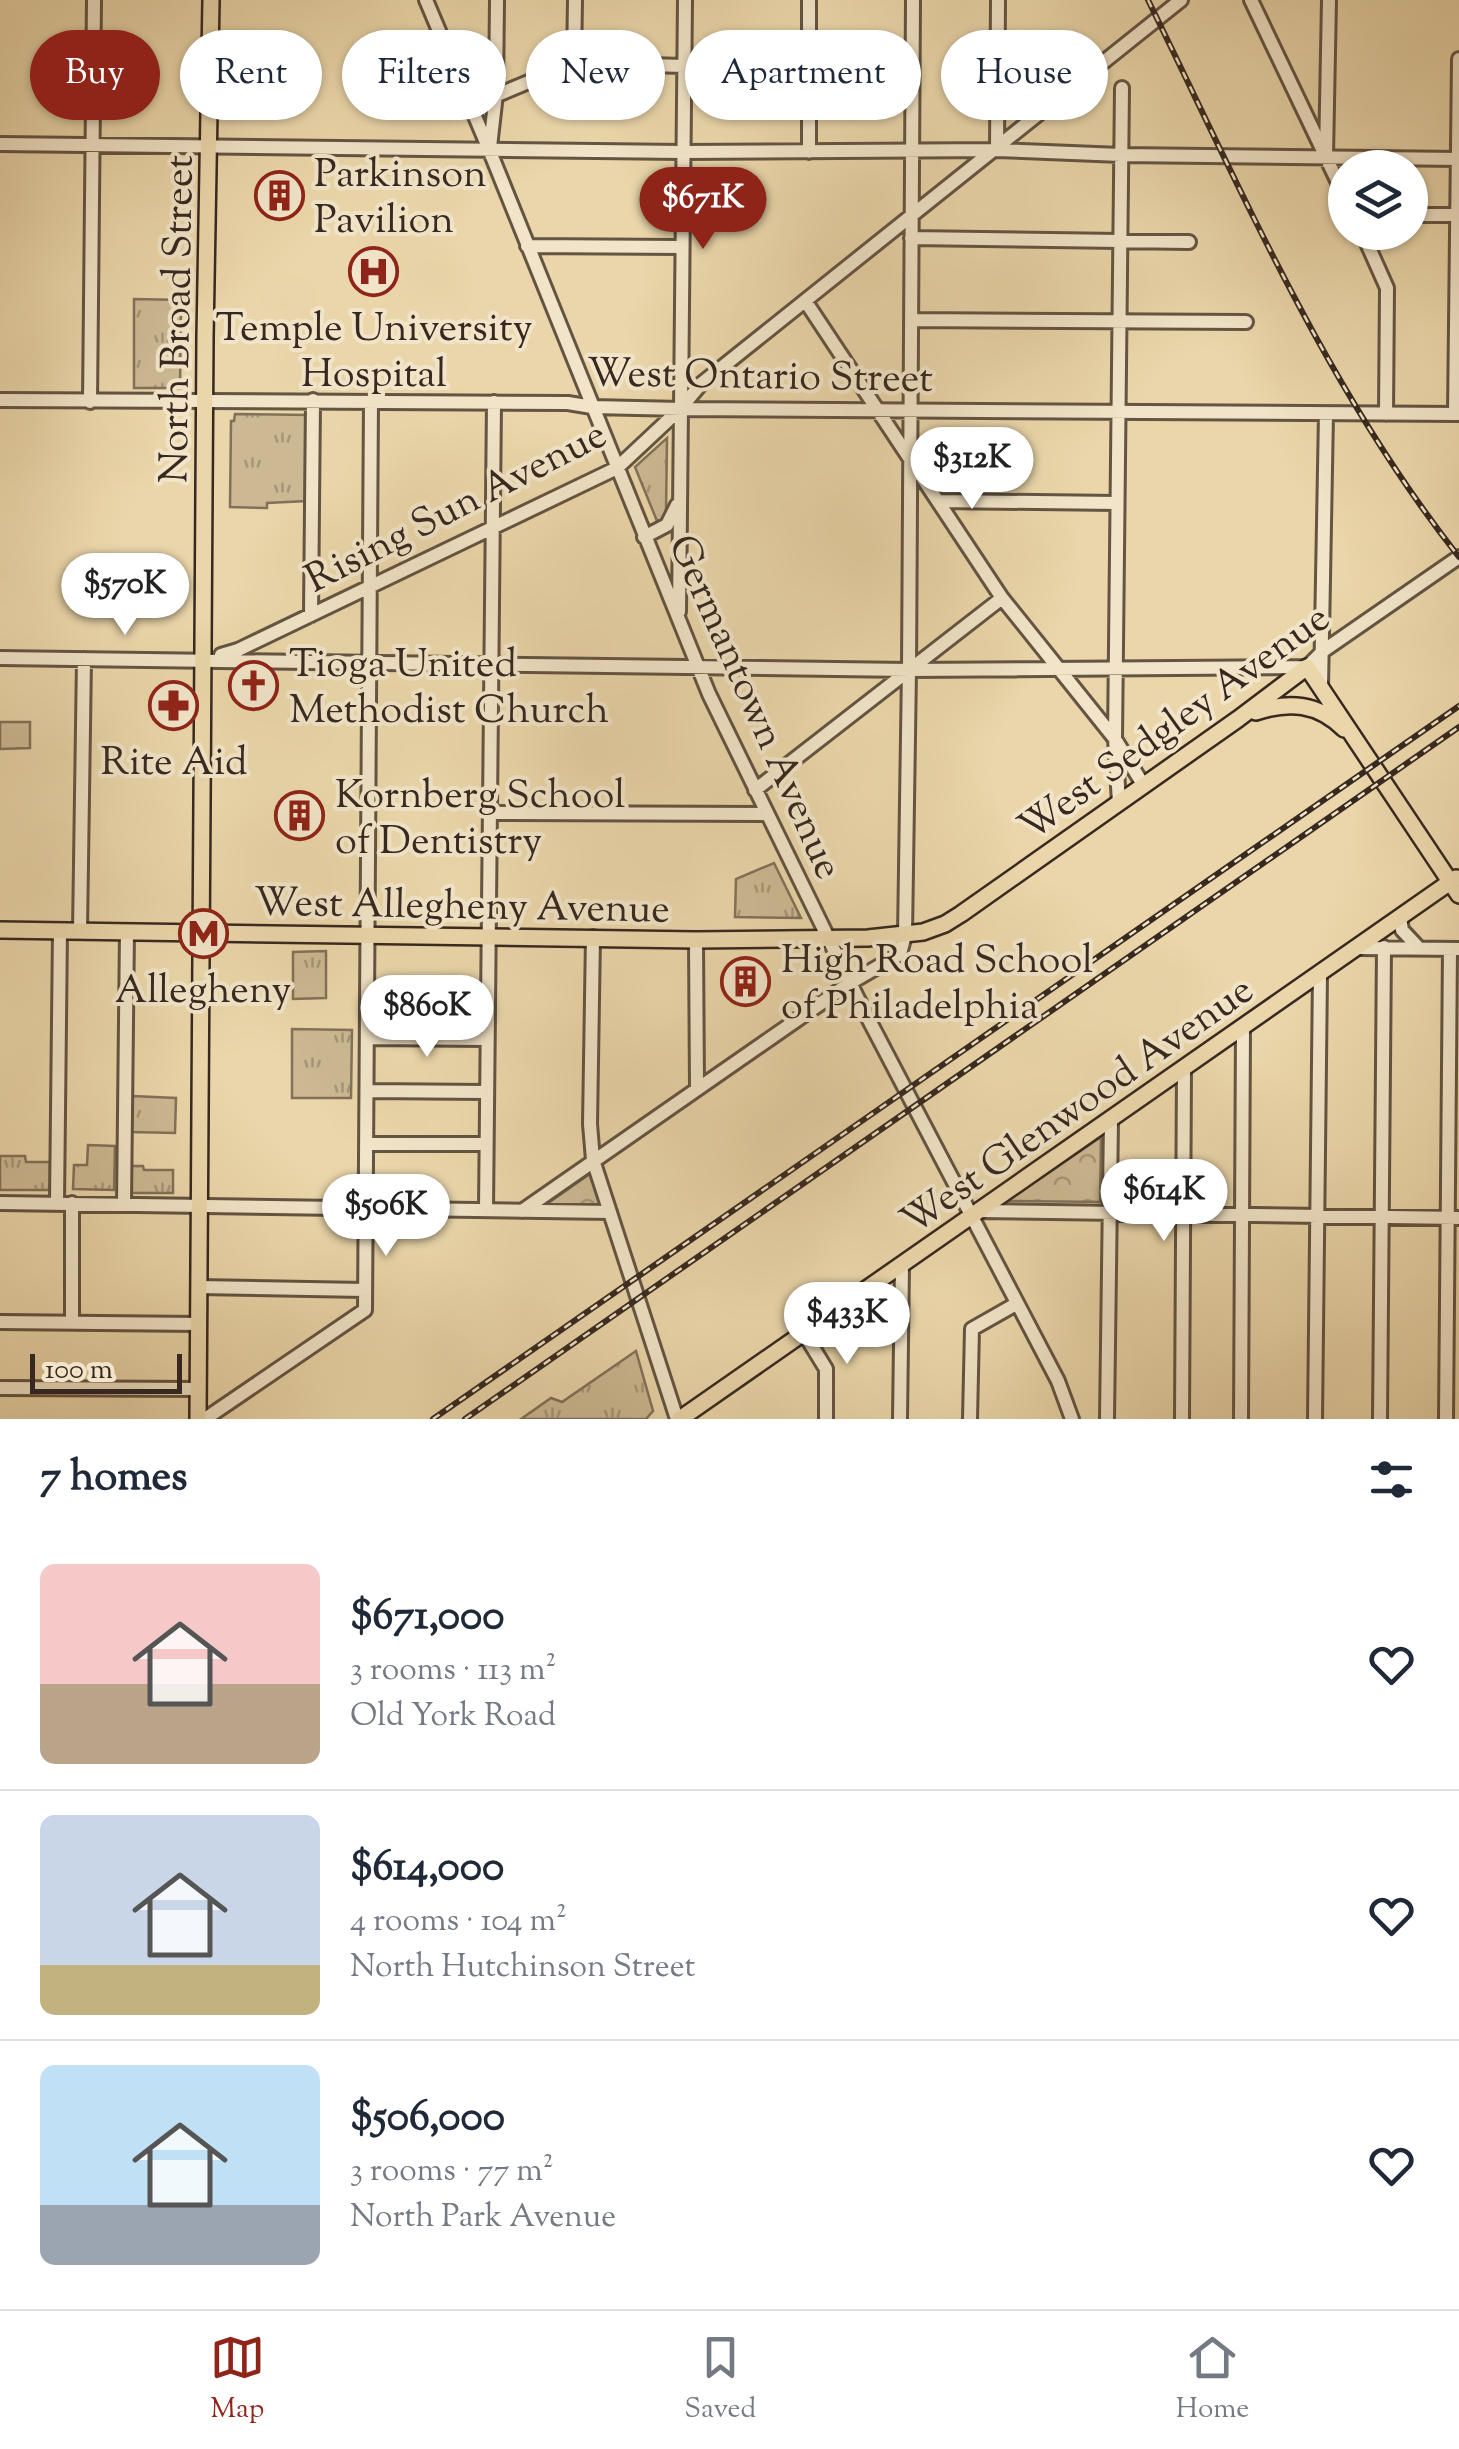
<!DOCTYPE html>
<meta charset="utf-8">
<style>
:root{--surface:#fff;--page:#f2f2f3;--text:#1f2937;--muted:#747a83;--line:#e0e1e3;--accent:#8f2418}
body{margin:0;font-family:"Sorts Mill Goudy",serif;background:var(--page);color:var(--text);height:100vh;display:flex;flex-direction:column;font-size:38px;white-space:nowrap}
*{box-sizing:border-box;margin:0}
p{font-size:32px;color:var(--muted)}
.icon{flex:none;width:55px;height:55px;fill:none;stroke:currentColor;stroke-width:2;stroke-linecap:round;stroke-linejoin:round}
.map{position:relative;height:1419px;overflow:hidden}
.details{display:flex;flex-direction:column;background:var(--surface);flex:1}
.details>*{flex:none}
.hud{position:absolute;left:30px;top:30px;width:1400px;height:90px;display:flex;gap:20px}
.fabs{position:absolute;left:1328px;top:150px;display:grid;gap:20px}
.fabs a{display:grid;place-items:center;width:100px;height:100px;border-radius:50%;background:var(--surface);box-shadow:0 2px 8px #0004;font-size:50px}
.scale{position:absolute;left:30px;bottom:25px;width:152px;box-sizing:border-box;padding-left:10px;border:5px solid #372920;border-top:0;font-size:28px;line-height:35px;white-space:nowrap;color:#372920;-webkit-text-stroke:8px #f1e4c8;paint-order:stroke}
.price{position:absolute;translate:-50% -85px;padding:0 22px;border-radius:35px;background:#fff;color:#222;font-size:32px;line-height:65px;filter:drop-shadow(0 2px 5px #0008)}
.price::after{content:'';position:absolute;left:50%;top:60px;width:30px;height:22px;margin-left:-15px;background:inherit;clip-path:polygon(0 0,100% 0,50% 100%)}
.price.selected{background:var(--accent);color:#fff}
ul{padding:0;list-style:none}
li{display:flex;align-items:center;gap:30px;height:250px;padding:0 40px}
li+li{border-top:2px solid var(--line)}
li span{display:grid;place-items:center;flex:none;width:280px;height:200px;border-radius:15px;color:#555}
li>.icon{margin-inline-start:auto}
span .icon{width:120px;height:120px;fill:#fffc;stroke-width:1}
li b{font-size:42px}
h2{display:flex;justify-content:space-between;align-items:center;height:120px;padding:0 40px;font-size:42px}
.tag{padding:0 35px;border-radius:45px;background:var(--surface);box-shadow:0 2px 8px #0004;font-size:35px;line-height:90px}
.tag.selected{background:var(--accent);color:#fff}
.tab-bar{display:flex;justify-content:space-around;align-items:center;height:140px;border-top:2px solid var(--line);background:var(--surface);font-size:28px;color:var(--muted)}
.tab-bar a{display:grid;justify-items:center;gap:5px}
.tab-bar .selected{color:var(--accent)}
.map>svg:first-child{display:block}
.grass{fill:url(#grass-tufts);stroke:#82715a;stroke-width:2.5}
.park{fill:url(#park-crowns);stroke:#82715a;stroke-width:2.5}
.lines{fill:none;stroke-linecap:round;stroke-linejoin:round}
.minor-casing{stroke:#645442;stroke-width:18}
.major-casing{stroke:#372920;stroke-width:20}
.minor{stroke:#f1e4c8;stroke-width:12}
.major{stroke:#ead6aa;stroke-width:15}
.rail-casing{stroke:#372920;stroke-width:6}
.rail{stroke:#f1e4c8;stroke-width:2.5;stroke-dasharray:8;stroke-linecap:butt}
.labels{text-anchor:middle;stroke-width:8;stroke-linejoin:round;paint-order:stroke}
.poi-label{font-size:40px;fill:#372920;stroke:#f1e4c8;text-anchor:start}
.street-label{font-size:40px;fill:#372920;stroke:#f1e4c8}
</style>
<div class="map">
<svg width="1459" height="1419" viewBox="0 0 1459 1419">
<defs>
<pattern id="grass-tufts" width="24" height="20" patternUnits="userSpaceOnUse" patternTransform="scale(2.5)"><rect width="24" height="20" fill="#ccb993"/><path d="M3 7l-1-3M5 7V3M7 7l1-3M15 17l-1-3M17 17v-4M19 17l1-3" fill="none" stroke="#a69678"/></pattern>
<pattern id="park-crowns" width="20" height="18" patternUnits="userSpaceOnUse" patternTransform="scale(2.5)"><rect width="20" height="18" fill="#ccb993"/><path d="M2 6a3 3 0 1 1 6 0M12 15a3 3 0 1 1 6 0" fill="none" stroke="#a69678"/></pattern>
</defs>
<rect width="100%" height="100%" fill="#ead6aa"/>
<filter id="stains"><feTurbulence type="fractalNoise" baseFrequency=".002" numOctaves="4"/><feColorMatrix values="0 0 0 0 .2 0 0 0 0 .09 0 0 0 0 .02 0 0 0 .5 -.17"/></filter>
<radialGradient id="worn" r=".72"><stop offset=".6" stop-color="#630" stop-opacity="0"/><stop offset="1" stop-color="#630" stop-opacity=".3"/></radialGradient>
<path class="grass" d="M134,299L181,300L180,388H134Z
M235,414L309,415L307,501L267,503V508L230,507L231,421H234Z
M667,438L666,513L661,520L657,521L635,467Z
M0,722H30V748L0,749Z
M774,863L801,918L735,917L736,879Z
M326,951V998L293,999V952Z
M292,1029L352,1030L351,1098H292Z
M132,1096L176,1098L175,1133L131,1132Z
M88,1145L115,1146L114,1190L73,1189L74,1165H87Z
M0,1156H25L26,1162H50V1190H0Z
M127,1166H143L144,1170H173V1193H127Z
M636,1351L653,1411L646,1419H521L551,1398L562,1402Z"/>
<path class="park" d="M1101,1137L1100,1202L1007,1201Z
M594,1171L606,1208L544,1206Z"/>
<g class="lines">
<defs>
<path id="minor" d="M426,0L493,159L709,694L858,999L1058,1381L1072,1419
M1251,0L1345,197
M574,63L575,0
M471,106L574,63L684,66
M0,144L683,152L997,150L1121,155L1459,159
M490,147L496,94L497,0
M997,150L998,0
M809,152V0
M1326,156L1329,0
M1410,215H1457
M1362,232L1387,288L1386,414
M911,238L1189,242
M527,246L682,247
M806,302L1002,598L1115,739L1144,786
M911,320L1246,322
M0,400L568,403L592,407L682,409L1459,414
M90,402L94,0
M1455,414L1459,59
M939,501L1117,503
M644,537L667,525L677,505
M679,612L685,0
M311,615L313,400
M221,655L238,650L617,468L680,409L701,384L1181,0
M0,658L909,670L1307,667L1323,651L1459,557
M1321,688L1326,414
M755,790L1002,598
M1119,802L1115,739L1122,88
M490,813L766,814
M1400,918L1402,930L1417,946
M80,931L84,659
M593,937L590,1124L593,1160L677,1419
M696,940L697,1088
M1358,948L1459,949
M368,1038L487,1039
M368,1091L486,1092
M367,1144H486
M0,1203L610,1212
M57,1203L60,930
M124,1204L127,931
M486,1210L494,402
M522,1211L850,983L900,954L905,935L909,670L913,0
M979,1211L1459,1218
M198,1287L364,1290
M0,1322L198,1324
M72,1322V1203
M804,1333L826,1369V1419
M0,1388L198,1389
M205,1419L365,1310L371,401
M900,1419L902,1265
M970,1419L972,1329L1016,1304
M1107,1419L1111,1120
M1182,1419L1184,1069
M1241,1419L1243,1027
M1315,1419L1320,973
M1380,1419L1384,947
M1446,1419L1450,949"/>
<path id="major" d="M1256,712C1289,701 1318,703 1344,729
M0,930L696,940L868,938L923,932L945,924L961,914L1238,719L1307,667L1459,895
M198,1419L205,337L211,0
M680,1419L1456,878"/>
</defs>
<use href="#minor" class="minor-casing"/>
<use href="#major" class="major-casing"/>
<use href="#minor" class="minor"/>
<use href="#major" class="major"/>
<defs>
<path id="rail" d="M1148,0C1242,191 1326,388 1459,557
M433,1419L1459,706
M465,1419L1459,727"/>
</defs>
<use href="#rail" class="rail-casing"/>
<use href="#rail" class="rail"/>
</g>
<defs>
<symbol id="building-ring" viewBox="-11 -11 22 22"><circle r="9.5" fill="#f1e4c8" stroke="#8f2418" stroke-width="1.5"/><path d="M-4-6H4V6H1V3H-1V6H-4ZM-2.5-4.3h1.7v1.8h-1.7ZM.8-4.3h1.7v1.8H.8ZM-2.5-1h1.7V.8h-1.7ZM.8-1h1.7V.8H.8Z" fill="#8f2418"/></symbol>
<symbol id="hospital-ring" viewBox="-11 -11 22 22"><circle r="9.5" fill="#f1e4c8" stroke="#8f2418" stroke-width="1.5"/><path d="M-5-5h3v3.5h4V-5h3V5h-3V1.5h-4V5h-3Z" fill="#8f2418"/></symbol>
<symbol id="church-ring" viewBox="-11 -11 22 22"><circle r="9.5" fill="#f1e4c8" stroke="#8f2418" stroke-width="1.5"/><path d="M-1.2-6h2.4v3.5h3.3v2.4h-3.3V6h-2.4V-.1h-3.3v-2.4h3.3Z" fill="#8f2418"/></symbol>
<symbol id="pharmacy-ring" viewBox="-11 -11 22 22"><circle r="9.5" fill="#f1e4c8" stroke="#8f2418" stroke-width="1.5"/><path d="M-2-6h4v4h4v4h-4v4h-4v-4h-4v-4h4Z" fill="#8f2418"/></symbol>
<symbol id="metro-ring" viewBox="-11 -11 22 22"><circle r="9.5" fill="#f1e4c8" stroke="#8f2418" stroke-width="1.5"/><path d="M-5.5 5V-5H-3L0 0L3-5H5.5V5H3V-.5L0 4L-3-.5V5Z" fill="#8f2418"/></symbol>
</defs>
<g fill-rule="evenodd">
<use href="#building-ring" x="252" y="168" width="55" height="55"/>
<use href="#hospital-ring" x="346" y="244" width="55" height="55"/>
<use href="#church-ring" x="226" y="658" width="55" height="55"/>
<use href="#pharmacy-ring" x="146" y="678" width="55" height="55"/>
<use href="#building-ring" x="272" y="788" width="55" height="55"/>
<use href="#metro-ring" x="176" y="906" width="55" height="55"/>
<use href="#building-ring" x="718" y="954" width="55" height="55"/>
</g>
<g class="labels">
<g class="poi-label">
<text x="314" y="186">Parkinson<tspan x="314" dy="46">Pavilion</tspan></text>
<text x="374" y="340" text-anchor="middle">Temple University<tspan x="374" dy="46">Hospital</tspan></text>
<text x="289" y="676">Tioga United<tspan x="289" dy="46">Methodist Church</tspan></text>
<text x="174" y="774" text-anchor="middle">Rite Aid</text>
<text x="335" y="807">Kornberg School<tspan x="335" dy="46">of Dentistry</tspan></text>
<text x="781" y="972">High Road School<tspan x="781" dy="46">of Philadelphia</tspan></text>
<text x="203" y="1002" text-anchor="middle">Allegheny</text>
</g>
<g class="street-label">
<text transform="translate(175 319) rotate(-89)" y="14">North Broad Street</text>
<text transform="translate(760 374) rotate(1)" y="14">West Ontario Street</text>
<text transform="translate(455 505) rotate(-27)" y="14">Rising Sun Avenue</text>
<text transform="translate(757 706) rotate(66)" y="14">Germantown Avenue</text>
<text transform="translate(1173 721) rotate(-36)" y="14">West Sedgley Avenue</text>
<text transform="translate(462 904) rotate(1)" y="14">West Allegheny Avenue</text>
<text transform="translate(1076 1104) rotate(-35)" y="14">West Glenwood Avenue</text>
</g>
</g>
<rect width="100%" height="100%" filter="url(#stains)"/>
<rect width="100%" height="100%" fill="url(#worn)"/>
</svg>
<div class="fabs">
<a><svg class="icon" aria-label="layers" viewBox="0 0 24 24"><path d="M12 4l9 5-9 5-9-5zM3 14l9 5 9-5"/></svg></a>
</div>
<div class="scale">100 m</div>
<b class="price selected" style="left:703px;top:252px">$671K</b>
<b class="price" style="left:972px;top:512px">$312K</b>
<b class="price" style="left:125px;top:638px">$570K</b>
<b class="price" style="left:427px;top:1060px">$860K</b>
<b class="price" style="left:1164px;top:1244px">$614K</b>
<b class="price" style="left:386px;top:1259px">$506K</b>
<b class="price" style="left:847px;top:1367px">$433K</b>
<div class="hud">
<a class="tag selected">Buy</a>
<a class="tag">Rent</a>
<a class="tag">Filters</a>
<a class="tag">New</a>
<a class="tag">Apartment</a>
<a class="tag">House</a>
</div>
</div>
<section class="details">
<h2>7 homes<svg class="icon" aria-label="filters" viewBox="0 0 24 24"><path d="M4 7h16M4 17h16"/><circle cx="9" cy="7" r="2"/><circle cx="15" cy="17" r="2"/></svg></h2>
<ul>
<li><span style="background:linear-gradient(#f6c9c9 60%,#b9a48a 0)"><svg class="icon" aria-label="home" viewBox="0 0 24 24"><path d="M3 11l9-7 9 7M6 9v11h12V9"/></svg></span><div><b>$671,000</b><p>3 rooms · 113 m²</p><p>Old York Road</p></div><svg class="icon" aria-label="heart" viewBox="0 0 24 24"><path d="M12 20l-8-8c-3-5 5-10 8-4 3-6 11-1 8 4z"/></svg></li>
<li><span style="background:linear-gradient(#c9d6e8 75%,#c2b280 0)"><svg class="icon" aria-label="home" viewBox="0 0 24 24"><path d="M3 11l9-7 9 7M6 9v11h12V9"/></svg></span><div><b>$614,000</b><p>4 rooms · 104 m²</p><p>North Hutchinson Street</p></div><svg class="icon" aria-label="heart" viewBox="0 0 24 24"><path d="M12 20l-8-8c-3-5 5-10 8-4 3-6 11-1 8 4z"/></svg></li>
<li><span style="background:linear-gradient(#bfe0f5 70%,#9aa5b1 0)"><svg class="icon" aria-label="home" viewBox="0 0 24 24"><path d="M3 11l9-7 9 7M6 9v11h12V9"/></svg></span><div><b>$506,000</b><p>3 rooms · 77 m²</p><p>North Park Avenue</p></div><svg class="icon" aria-label="heart" viewBox="0 0 24 24"><path d="M12 20l-8-8c-3-5 5-10 8-4 3-6 11-1 8 4z"/></svg></li>
</ul>
</section>
<nav class="tab-bar">
<a class="selected"><svg class="icon" aria-label="map" viewBox="0 0 24 24"><path d="M3 6l6-2 6 2 6-2v14l-6 2-6-2-6 2zM9 4v14M15 6v14"/></svg>Map</a>
<a><svg class="icon" aria-label="saved" viewBox="0 0 24 24"><path d="M7 4h10v16l-5-4-5 4z"/></svg>Saved</a>
<a><svg class="icon" aria-label="home" viewBox="0 0 24 24"><path d="M3 11l9-7 9 7M6 9v11h12V9"/></svg>Home</a>
</nav>
